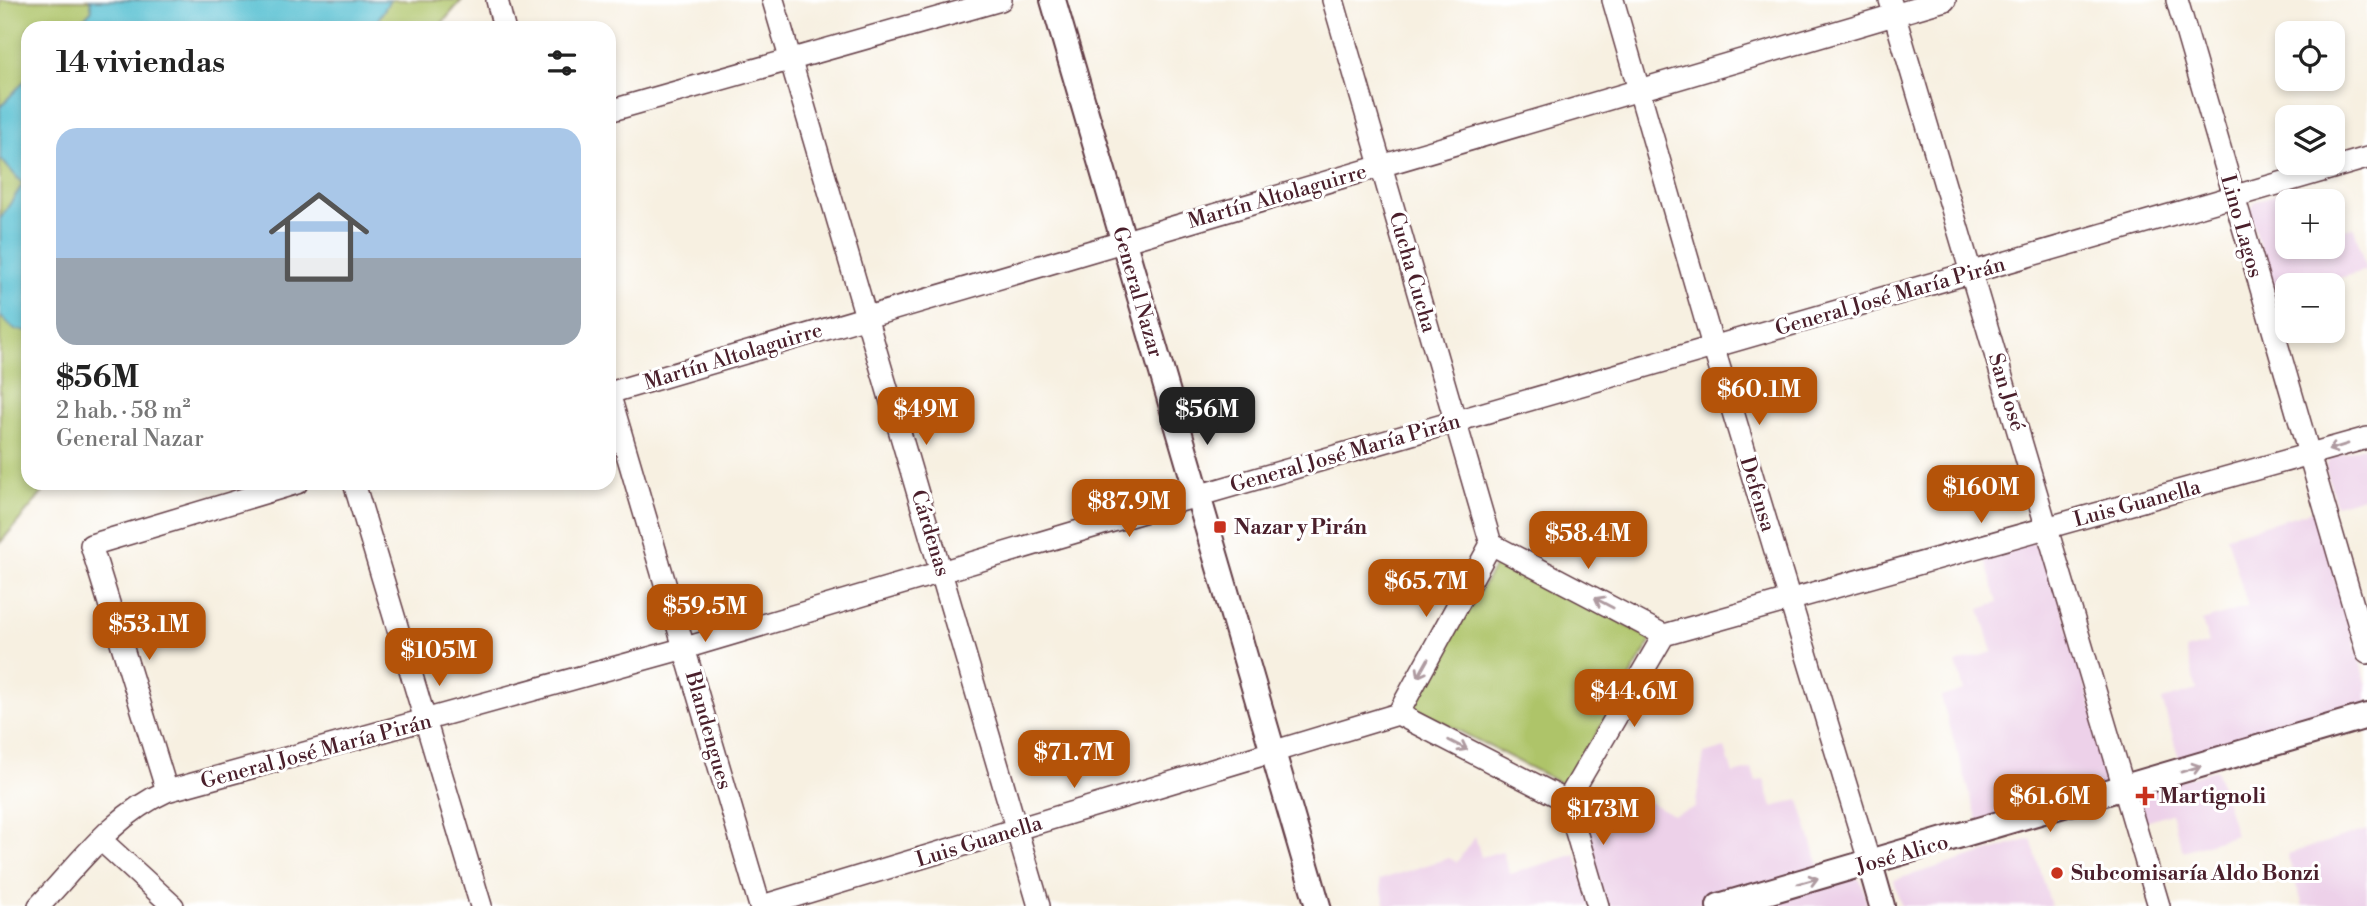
<!DOCTYPE html>
<html lang="es">
<meta charset="utf-8">
<style>
:root{--surface:#fff;--page:#f6f6f6;--text:#222;--muted:#767676;--accent:#b45309}
body{margin:0;font-family:"Libre Bodoni",serif;background:var(--page);color:var(--text);height:100vh;display:flex;flex-direction:column;font-size:26px;white-space:nowrap}
*{box-sizing:border-box;margin:0}
p{font-size:23px;color:var(--muted)}
.icon{flex:none;width:38px;height:38px;fill:none;stroke:currentColor;stroke-width:2;stroke-linecap:round;stroke-linejoin:round}
.map{position:relative;flex:1;overflow:hidden}
.side{position:absolute;left:21px;top:21px;width:595px;height:469px;display:flex;flex-direction:column;background:var(--surface);border-radius:21px;box-shadow:0 4px 10px #0003}
.side>*{flex:none}
.tools{position:absolute;left:2275px;top:21px;display:grid;gap:14px}
.tools a{display:grid;place-items:center;width:70px;height:70px;border-radius:14px;background:var(--surface);box-shadow:0 4px 10px #0003;font-size:35px}
.price{position:absolute;translate:-50% -60px;padding:0 16px;border-radius:14px;background:var(--accent);color:#fff;font-size:23px;line-height:46px;filter:drop-shadow(0 2px 4px #0008)}
.price::after{content:'';position:absolute;left:50%;top:42px;width:21px;height:16px;margin-left:-10px;background:inherit;clip-path:polygon(0 0,100% 0,50% 100%)}
.price.active{background:#222;color:#fff}
ul{padding:0;list-style:none}
li{display:grid;align-content:center;gap:14px;height:371px;padding:0 35px}
li span{display:grid;place-items:center;height:217px;border-radius:21px;color:#555}
li>.icon{margin-inline-start:auto}
span .icon{width:126px;height:126px;fill:#fffc;stroke-width:1}
li b{font-size:30px}
h2{display:flex;justify-content:space-between;align-items:center;height:84px;padding:0 35px;font-size:30px}
.map>svg:first-child{display:block}
.built{fill:#edd1e9}
.green{fill:#aec469;stroke:#7c724a;stroke-width:2}
.water{fill:#55bfd1;stroke:#506f7e;stroke-width:2}
.lines{fill:none;stroke-linecap:round;stroke-linejoin:round}
.minor-casing{stroke:#643e46;stroke-width:24}
.tertiary-casing{stroke:#643e46;stroke-width:28}
.minor{stroke:#fff;stroke-width:21}
.tertiary{stroke:#fff;stroke-width:24}
.oneway{stroke:#ae9aa0}
.poi-dot{fill:#c8321e;stroke:#fff;stroke-width:2.5}
.labels{text-anchor:middle;stroke-width:6;stroke-linejoin:round;paint-order:stroke}
.street-label{font-size:21px;fill:#4a1f2b;stroke:#fff}
.poi-label{font-size:21px;font-weight:bold;fill:#4a1f2b;stroke:#fff;text-anchor:start}
</style>
<div class="map">
<svg width="2367" height="906" viewBox="0 0 2367 906">
<rect width="100%" height="100%" fill="#fff"/>
<filter id="ink" filterUnits="userSpaceOnUse"><feTurbulence type="fractalNoise" baseFrequency=".0143" numOctaves="2"/><feDisplacementMap in="SourceGraphic" scale="14" xChannelSelector="R" yChannelSelector="G"/><feConvolveMatrix kernelMatrix="1 2 1 2 8 2 1 2 1" color-interpolation-filters="sRGB"/></filter>
<filter id="wash" filterUnits="userSpaceOnUse"><feTurbulence type="fractalNoise" baseFrequency=".00686" numOctaves="4" result="noise"/><feDisplacementMap in="SourceGraphic" scale="28" xChannelSelector="R" yChannelSelector="G"/><feGaussianBlur stdDeviation="1.57" result="paint"/><feColorMatrix in="noise" values="0 0 0 0 0 0 0 0 0 0 0 0 0 0 0 0 0 1.4 0 .05"/><feComposite in="paint" operator="in"/></filter>
<g filter="url(#wash)">
<rect width="100%" height="100%" fill="#f7f0e1"/>
<path class="built" d="M2288,191L2291,201H2287V247H2333V233L2354,227L2366,270L2316,285H2287V294L2275,298L2250,212L2254,203L2261,199Z
M2367,446V496L2336,505L2327,473V462L2332,457Z
M2315,510L2367,685V706L2180,762L2162,700L2197,690L2186,650L2209,643L2202,621L2248,607L2227,536Z
M2030,542L2040,543L2044,549L2111,770L2105,786L1979,824L1941,697L1964,690L1956,663L1993,652L1980,609L1998,603L1984,556Z
M1725,748L1733,774L1752,769L1756,782L1764,779L1772,807L1799,800L1820,869L1692,906H1606L1577,807L1629,791L1673,815L1695,808L1704,754Z
M2216,769L2236,835L2183,851L2171,813L2143,822L2137,796L2144,791Z
M2367,830V906H2303L2287,854Z
M1475,836L1481,857L1502,851L1510,874L1576,854L1590,906H1386L1379,880L1449,858L1457,862Z
M2031,839L2051,906H1901L1894,880Z
M1856,877L1861,881L1867,903L1858,906H1751Z"/>
<path class="green" d="M0,0H462L438,28H28V483H51L0,543Z
M1500,557L1652,639L1566,786L1411,706Z"/>
<path class="water" d="M90,0H390L373,28H75L92,10Z
M28,77V331L15,330L0,316V219L23,184L0,158V107Z"/>
</g>
<g filter="url(#ink)">
<g class="lines">
<defs>
<path id="minor" d="M497,0L504,28
M773,0L1039,906
M1333,0L1491,544
M1613,0L1713,346L1870,864
M1890,0L2159,906
M2177,0L2367,653
M609,111L1001,0
M609,393L1945,0
M609,393L760,906
M354,483L481,906
M1491,544L1664,635L2367,438
M1398,714L1491,544
M167,791L91,545L297,483
M1567,801L1664,635
M1567,801L1598,906
M101,840L173,906
M39,906C79,864 113,815 167,791L685,648L1197,496L2367,158
M762,906L1398,714L1567,801"/>
<path id="tertiary" d="M1053,0L1318,906
M1870,864L1882,906
M1719,906L2367,716"/>
</defs>
<use href="#minor" class="minor-casing"/>
<use href="#tertiary" class="tertiary-casing"/>
<use href="#minor" class="minor"/>
<use href="#tertiary" class="tertiary"/>
</g>
<defs><path id="oneway-shaft" d="M-6 0H5M1.5-3L5.5 0L1.5 3" fill="none" stroke-width="1.6" stroke-linecap="round" stroke-linejoin="round" transform="scale(1.75)"/></defs>
<g class="oneway">
<use href="#oneway-shaft" transform="translate(2338 447) rotate(163)"/>
<use href="#oneway-shaft" transform="translate(1604 603) rotate(-152)"/>
<use href="#oneway-shaft" transform="translate(1423 668) rotate(119)"/>
<use href="#oneway-shaft" transform="translate(1458 745) rotate(27)"/>
<use href="#oneway-shaft" transform="translate(2191 769) rotate(-17)"/>
<use href="#oneway-shaft" transform="translate(1808 881) rotate(-16)"/>
</g>
</g>
<g class="poi-dot">
<rect x="1213" y="520" width="14" height="14" rx="3.5"/>
<path d="M2141.5 785.5h7v7h7v7h-7v7h-7v-7h-7v-7h7z"/>
<circle cx="2057" cy="873" r="7"/>
</g>
<g class="labels">
<g class="street-label">
<text transform="translate(1277 196) rotate(-16)" y="7">Martín Altolaguirre</text>
<text transform="translate(2242 226) rotate(74)" y="7">Lino Lagos</text>
<text transform="translate(1413 272) rotate(74)" y="7">Cucha Cucha</text>
<text transform="translate(1138 292) rotate(74)" y="7">General Nazar</text>
<text transform="translate(1890 296) rotate(-16)" y="7">General José María Pirán</text>
<text transform="translate(733 356) rotate(-17)" y="7">Martín Altolaguirre</text>
<text transform="translate(2007 392) rotate(73)" y="7">San José</text>
<text transform="translate(1345 453) rotate(-16)" y="7">General José María Pirán</text>
<text transform="translate(1758 494) rotate(73)" y="7">Defensa</text>
<text transform="translate(2137 503) rotate(-15)" y="7">Luis Guanella</text>
<text transform="translate(931 533) rotate(73)" y="7">Cárdenas</text>
<text transform="translate(709 730) rotate(74)" y="7">Blandengues</text>
<text transform="translate(316 751) rotate(-15)" y="7">General José María Pirán</text>
<text transform="translate(979 841) rotate(-17)" y="7">Luis Guanella</text>
<text transform="translate(1902 854) rotate(-16)" y="7">José Alico</text>
</g>
<g class="poi-label">
<text x="1234" y="534">Nazar y Pirán</text>
<text x="2159" y="803">Martignoli</text>
<text x="2071" y="880">Subcomisaría Aldo Bonzi</text>
</g>
</g>
</svg>
<div class="tools">
<a><svg class="icon" aria-label="locate" viewBox="0 0 24 24"><circle cx="12" cy="12" r="6"/><path d="M12 2v4M12 18v4M2 12h4M18 12h4"/></svg></a>
<a><svg class="icon" aria-label="layers" viewBox="0 0 24 24"><path d="M12 4l9 5-9 5-9-5zM3 14l9 5 9-5"/></svg></a>
<a>+</a>
<a>−</a>
</div>
<b class="price" style="left:1759px;top:427px">$60.1M</b>
<b class="price" style="left:926px;top:447px">$49M</b>
<b class="price active" style="left:1207px;top:447px">$56M</b>
<b class="price" style="left:1981px;top:525px">$160M</b>
<b class="price" style="left:1129px;top:539px">$87.9M</b>
<b class="price" style="left:1588px;top:571px">$58.4M</b>
<b class="price" style="left:1426px;top:619px">$65.7M</b>
<b class="price" style="left:705px;top:644px">$59.5M</b>
<b class="price" style="left:149px;top:662px">$53.1M</b>
<b class="price" style="left:439px;top:688px">$105M</b>
<b class="price" style="left:1634px;top:729px">$44.6M</b>
<b class="price" style="left:1074px;top:790px">$71.7M</b>
<b class="price" style="left:2050px;top:834px">$61.6M</b>
<b class="price" style="left:1603px;top:847px">$173M</b>
<section class="side">
<h2>14 viviendas<svg class="icon" aria-label="filters" viewBox="0 0 24 24"><path d="M4 7h16M4 17h16"/><circle cx="9" cy="7" r="2"/><circle cx="15" cy="17" r="2"/></svg></h2>
<ul>
<li><span style="background:linear-gradient(#a9c7e8 60%,#9aa5b1 0)"><svg class="icon" aria-label="home" viewBox="0 0 24 24"><path d="M3 11l9-7 9 7M6 9v11h12V9"/></svg></span><div><b>$56M</b><p>2 hab. · 58 m²</p><p>General Nazar</p></div></li>
</ul>
</section>
</div>
